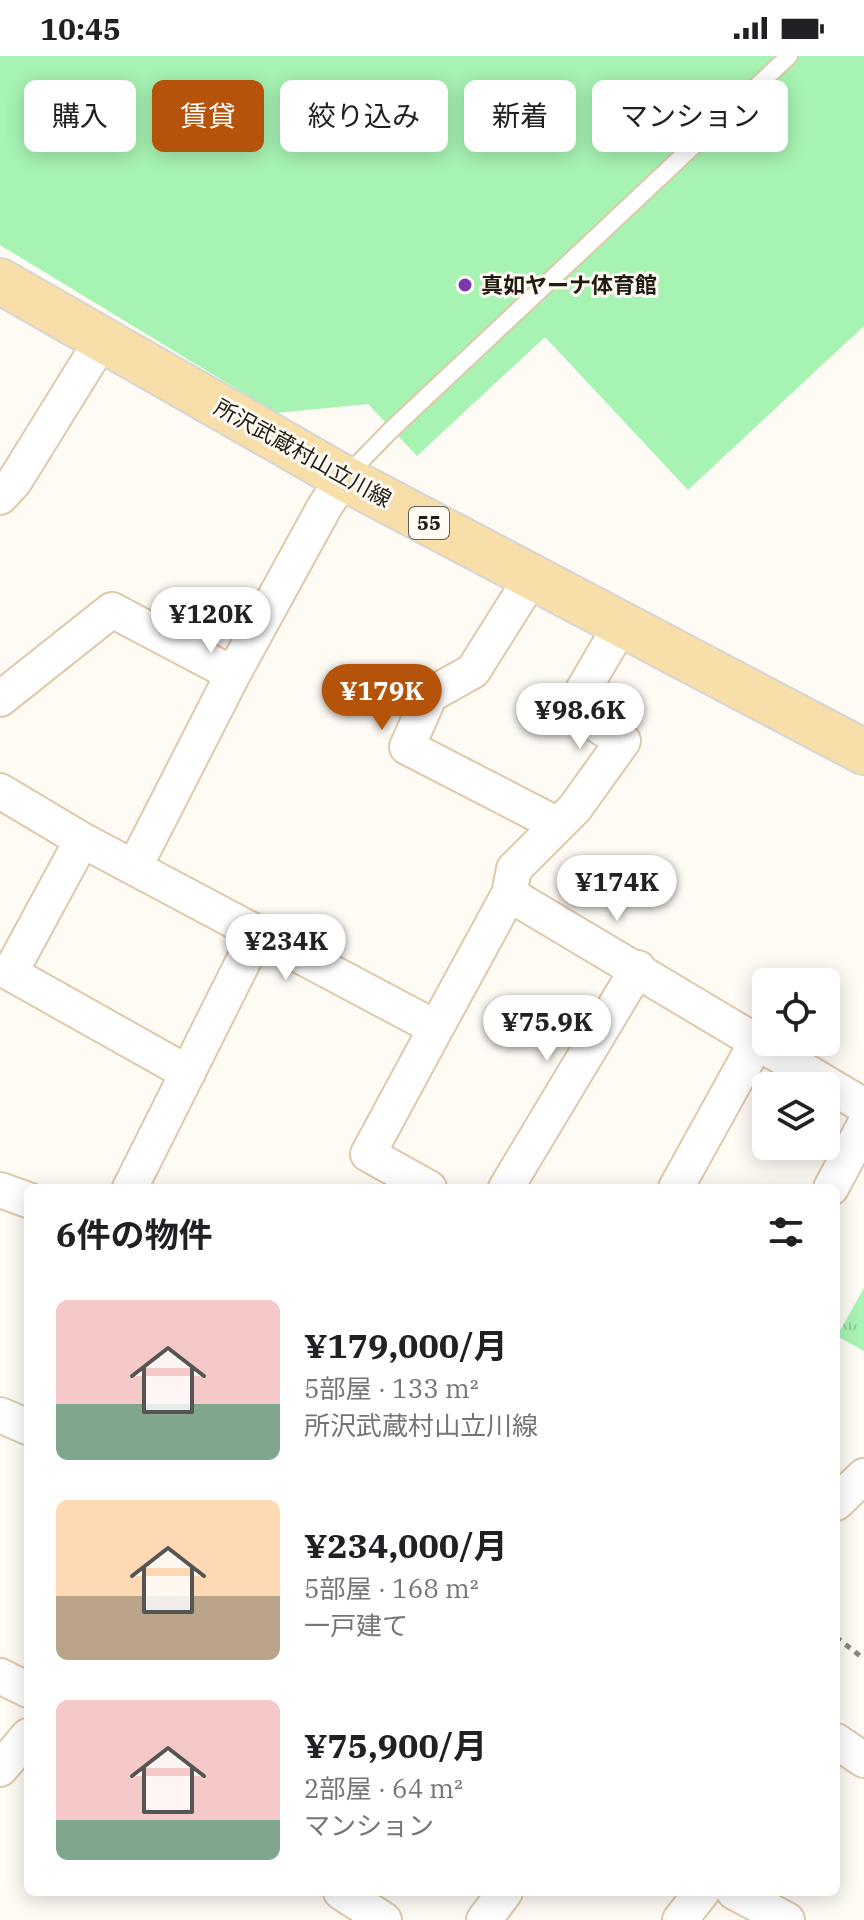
<!DOCTYPE html>
<html lang="ja">
<meta charset="utf-8">
<style>
:root{--surface:#fff;--page:#f6f6f6;--text:#202124;--muted:#757577;--accent:#b45309}
body{margin:0;font-family:"IBM Plex Serif","Noto Sans JP",serif;background:var(--page);color:var(--text);height:100vh;display:flex;flex-direction:column;font-size:30px;white-space:nowrap}
*{box-sizing:border-box;margin:0}
p{font-size:26px;color:var(--muted)}
.icon{flex:none;width:44px;height:44px;fill:none;stroke:currentColor;stroke-width:2;stroke-linecap:round;stroke-linejoin:round}
.map{position:relative;flex:1;overflow:hidden}
.panel{position:absolute;left:24px;top:1128px;width:816px;height:712px;display:flex;flex-direction:column;background:var(--surface);border-radius:12px;box-shadow:0 4px 20px #0003}
.panel>*{flex:none}
.guide{position:absolute;left:24px;top:24px;width:816px;height:72px;display:flex;gap:16px}
.fabs{position:absolute;left:752px;top:912px;display:grid;gap:16px}
.fabs a{display:grid;place-items:center;width:88px;height:88px;border-radius:12px;background:var(--surface);box-shadow:0 4px 20px #0003;font-size:40px}
.price{position:absolute;translate:-50% -68px;padding:0 18px;border-radius:28px;background:#fff;color:#222;font-size:26px;line-height:52px;filter:drop-shadow(0 2px 4px #0008)}
.price::after{content:'';position:absolute;left:50%;top:48px;width:24px;height:18px;margin-left:-12px;background:inherit;clip-path:polygon(0 0,100% 0,50% 100%)}
.price.on{background:var(--accent);color:#fff}
ul{padding:0;list-style:none}
li{display:flex;align-items:center;gap:24px;height:200px;padding:0 32px}
li span{display:grid;place-items:center;flex:none;width:224px;height:160px;border-radius:12px;color:#555}
li>.icon{margin-inline-start:auto}
span .icon{width:96px;height:96px;fill:#fffc;stroke-width:1}
li b{font-size:34px}
h2{display:flex;justify-content:space-between;align-items:center;height:96px;padding:0 32px;font-size:34px}
.chip{padding:0 28px;border-radius:12px;background:var(--surface);box-shadow:0 4px 20px #0003;font-size:28px;line-height:72px}
.chip.on{background:var(--accent);color:#fff}
.status{display:flex;justify-content:space-between;align-items:center;height:56px;padding:0 40px;background:var(--surface);direction:ltr}
.status svg{height:22px;fill:currentColor}
.map>svg:first-child{display:block}
.park{fill:url(#park-tufts)}
.garden{fill:#a7f3b3}
.lines{fill:none;stroke-linecap:round;stroke-linejoin:round}
.service-casing{stroke:#dec9aa;stroke-width:20}
.minor-casing{stroke:#dec9aa;stroke-width:38}
.primary-casing{stroke:#d7d6d4;stroke-width:48}
.path{stroke:#8c867d;stroke-width:5;stroke-dasharray:6 6;stroke-linecap:butt}
.service{stroke:#fff;stroke-width:16}
.minor{stroke:#fff;stroke-width:34}
.primary{stroke:#f8dea8;stroke-width:44}
.poi-dot{fill:#7b38ac;stroke:#fefaf4;stroke-width:3}
.labels{text-anchor:middle;stroke-width:6;stroke-linejoin:round;paint-order:stroke}
.shield{fill:#fefaf4;stroke:#645e54;stroke-width:2}
.shield-label{font-size:20px;font-weight:bold;fill:#221b0f}
.poi-label{font-size:22px;font-weight:bold;fill:#221b0f;stroke:#fefaf4;text-anchor:start}
.street-label{font-size:22px;fill:#221b0f;stroke:#fefaf4}
</style>
<div class="status"><b>10:45</b><svg viewBox="0 0 49 12"><path d="M0 12V9h3v3zM5 12V6h3v6zM10 12V3h3v9zM15 12V0h3v12zM26 1h20v11H26zM47 4h2v5h-2z"/></svg></div>
<div class="map">
<svg width="864" height="1864" viewBox="0 0 864 1864">
<defs>
<pattern id="park-tufts" width="24" height="20" patternUnits="userSpaceOnUse" patternTransform="scale(2)"><rect width="24" height="20" fill="#a7f3b3"/><path d="M3 7l-1-3M5 7V3M7 7l1-3M15 17l-1-3M17 17v-4M19 17l1-3" fill="none" stroke="#8fd099"/></pattern>
</defs>
<rect width="100%" height="100%" fill="#fefaf4"/>
<path class="park" d="M864,1232V1295L837,1280Z"/>
<path class="garden" d="M0,0H864V270L688,434L545,281L417,400L368,348L276,357L0,189Z"/>
<g class="lines">
<defs>
<path id="service" d="M346,420L392,373L789,0"/>
<path id="minor" d="M0,441L14,426L102,284
M532,521L473,615L430,639L407,691L558,769
M0,643L112,554L233,618
M0,735L82,784L436,972L368,1098L429,1132
M82,784L10,917L188,1017
M135,810L233,618L325,450L344,422
M509,838L514,813L575,752L623,685L572,653L621,569
M436,972L509,838L864,1050
M130,1132L257,878
M506,1132L638,912
M676,1132L756,987
M831,1132L864,1070
M0,1134L28,1144
M0,1359L28,1371
M836,1447L864,1420
M0,1620L28,1634
M836,1685L864,1704
M0,1713L28,1680
M341,1836L384,1864
M734,1836L787,1864
M484,1864L505,1836
M680,1864L702,1836"/>
<path id="primary" d="M0,225L344,422L864,696"/>
</defs>
<use href="#service" class="service-casing"/>
<use href="#minor" class="minor-casing"/>
<use href="#primary" class="primary-casing"/>
<path class="path" d="M836,1581L864,1603"/>
<use href="#service" class="service"/>
<use href="#minor" class="minor"/>
<use href="#primary" class="primary"/>
</g>
<circle class="poi-dot" cx="465" cy="229" r="8"/>
<g class="labels">
<rect class="shield" x="409" y="451" width="40" height="32" rx="6"/>
<g class="shield-label">
<text x="429" y="474">55</text>
</g>
<g class="poi-label">
<text x="481" y="237">真如ヤーナ体育館</text>
</g>
<g class="street-label">
<text transform="translate(303 397) rotate(29)" y="8">所沢武蔵村山立川線</text>
</g>
</g>
</svg>
<div class="fabs">
<a><svg class="icon" aria-label="locate" viewBox="0 0 24 24"><circle cx="12" cy="12" r="6"/><path d="M12 2v4M12 18v4M2 12h4M18 12h4"/></svg></a>
<a><svg class="icon" aria-label="layers" viewBox="0 0 24 24"><path d="M12 4l9 5-9 5-9-5zM3 14l9 5 9-5"/></svg></a>
</div>
<b class="price" style="left:211px;top:599px">¥120K</b>
<b class="price on" style="left:382px;top:676px">¥179K</b>
<b class="price" style="left:580px;top:695px">¥98.6K</b>
<b class="price" style="left:617px;top:867px">¥174K</b>
<b class="price" style="left:286px;top:926px">¥234K</b>
<b class="price" style="left:547px;top:1007px">¥75.9K</b>
<div class="guide">
<a class="chip">購入</a>
<a class="chip on">賃貸</a>
<a class="chip">絞り込み</a>
<a class="chip">新着</a>
<a class="chip">マンション</a>
</div>
<section class="panel">
<h2>6件の物件<svg class="icon" aria-label="filters" viewBox="0 0 24 24"><path d="M4 7h16M4 17h16"/><circle cx="9" cy="7" r="2"/><circle cx="15" cy="17" r="2"/></svg></h2>
<ul>
<li><span style="background:linear-gradient(#f6c9c9 65%,#7fa58c 0)"><svg class="icon" aria-label="home" viewBox="0 0 24 24"><path d="M3 11l9-7 9 7M6 9v11h12V9"/></svg></span><div><b>¥179,000/月</b><p>5部屋 · 133 m²</p><p>所沢武蔵村山立川線</p></div></li>
<li><span style="background:linear-gradient(#ffd9b3 60%,#b9a48a 0)"><svg class="icon" aria-label="home" viewBox="0 0 24 24"><path d="M3 11l9-7 9 7M6 9v11h12V9"/></svg></span><div><b>¥234,000/月</b><p>5部屋 · 168 m²</p><p>一戸建て</p></div></li>
<li><span style="background:linear-gradient(#f6c9c9 75%,#7fa58c 0)"><svg class="icon" aria-label="home" viewBox="0 0 24 24"><path d="M3 11l9-7 9 7M6 9v11h12V9"/></svg></span><div><b>¥75,900/月</b><p>2部屋 · 64 m²</p><p>マンション</p></div></li>
</ul>
</section>
</div>
